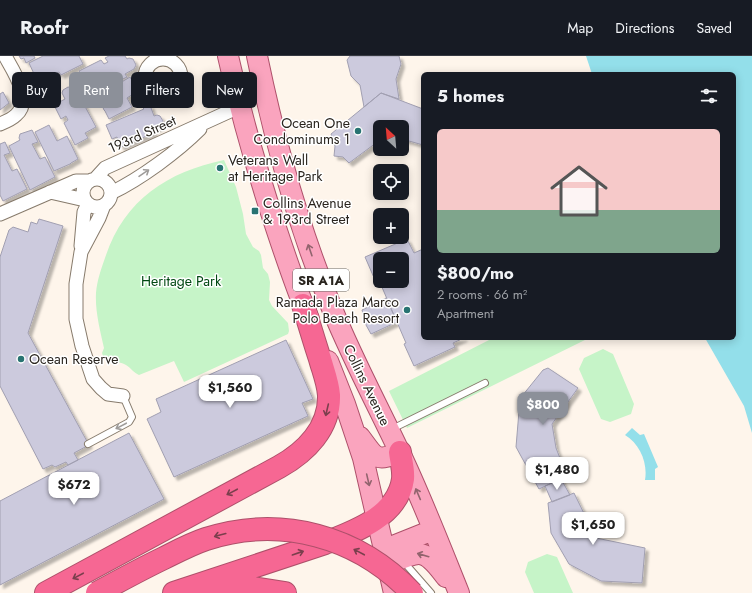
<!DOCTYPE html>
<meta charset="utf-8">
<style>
:root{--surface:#171b24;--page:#242831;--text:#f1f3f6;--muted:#9ea1a6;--line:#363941;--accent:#8c9099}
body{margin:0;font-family:Jost,sans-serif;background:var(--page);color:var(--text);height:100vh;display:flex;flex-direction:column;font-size:15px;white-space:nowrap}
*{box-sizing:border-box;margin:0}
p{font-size:13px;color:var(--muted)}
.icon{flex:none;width:22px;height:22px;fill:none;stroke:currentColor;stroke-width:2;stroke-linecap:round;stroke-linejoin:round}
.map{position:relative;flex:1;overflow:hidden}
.drawer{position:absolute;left:421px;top:16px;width:315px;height:268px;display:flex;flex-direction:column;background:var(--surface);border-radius:6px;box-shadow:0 2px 10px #0003}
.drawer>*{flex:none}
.top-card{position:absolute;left:12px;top:16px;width:349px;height:36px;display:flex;gap:8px}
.needle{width:26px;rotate:334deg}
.buttons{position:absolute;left:373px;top:64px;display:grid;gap:8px}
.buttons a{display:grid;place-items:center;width:36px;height:36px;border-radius:6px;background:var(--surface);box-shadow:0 2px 10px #0003;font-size:20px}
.price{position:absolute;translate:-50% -34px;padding:0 9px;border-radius:8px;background:#fff;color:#222;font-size:13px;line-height:26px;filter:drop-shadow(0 1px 2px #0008)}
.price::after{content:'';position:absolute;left:50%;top:24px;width:12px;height:9px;margin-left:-6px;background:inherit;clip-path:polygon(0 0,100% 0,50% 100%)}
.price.current{background:var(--accent);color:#fff}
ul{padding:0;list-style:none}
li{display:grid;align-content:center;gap:8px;height:212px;padding:0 16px}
li span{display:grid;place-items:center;height:124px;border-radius:6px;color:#555}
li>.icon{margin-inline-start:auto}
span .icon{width:72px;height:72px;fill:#fffc;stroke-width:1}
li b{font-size:17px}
h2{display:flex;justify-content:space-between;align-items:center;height:48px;padding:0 16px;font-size:17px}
.pill{padding:0 14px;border-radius:6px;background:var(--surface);box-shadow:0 2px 10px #0003;font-size:14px;line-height:36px}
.pill.current{background:var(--accent);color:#fff}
header{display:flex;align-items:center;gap:24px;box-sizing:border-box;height:56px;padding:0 20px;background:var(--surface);border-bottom:1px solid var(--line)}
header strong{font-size:19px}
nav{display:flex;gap:22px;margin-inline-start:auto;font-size:14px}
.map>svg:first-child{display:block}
.green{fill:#c6f4c8}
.water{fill:#93dfea}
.building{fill:#cccadd;stroke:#a19fb1;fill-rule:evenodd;filter:url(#shadow)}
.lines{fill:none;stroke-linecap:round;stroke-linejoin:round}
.service-casing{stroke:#877b6c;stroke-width:8}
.minor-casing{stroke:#877b6c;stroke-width:15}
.primary-casing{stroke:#ae506a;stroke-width:22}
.motorway-casing{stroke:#ae506a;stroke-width:24}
.service{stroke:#fff;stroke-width:6}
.minor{stroke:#fff;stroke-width:13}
.primary{stroke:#faa4be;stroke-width:20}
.motorway{stroke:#f66793;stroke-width:22}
.motorway-bridge-casing{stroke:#ae506a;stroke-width:24;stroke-linecap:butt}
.motorway-bridge{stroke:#f66793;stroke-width:22}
.oneway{stroke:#9f9c9a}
.oneway2{stroke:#92646e}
.oneway3{stroke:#7b3f4d}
.poi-dot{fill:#287372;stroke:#fff;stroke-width:1.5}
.labels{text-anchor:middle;stroke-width:3;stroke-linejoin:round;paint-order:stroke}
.shield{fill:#fff;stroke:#696662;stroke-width:1}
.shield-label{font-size:13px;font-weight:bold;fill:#29241e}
.poi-label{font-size:14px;fill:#29241e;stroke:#fff;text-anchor:start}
.street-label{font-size:14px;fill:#29241e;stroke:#fff}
.park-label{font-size:14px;fill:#014812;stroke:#fff}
</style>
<header>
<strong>Roofr</strong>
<nav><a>Map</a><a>Directions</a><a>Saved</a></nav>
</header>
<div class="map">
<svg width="752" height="537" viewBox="0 0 752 537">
<defs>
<filter id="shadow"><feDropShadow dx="3.5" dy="3.5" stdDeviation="1" flood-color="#0004"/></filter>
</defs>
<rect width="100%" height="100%" fill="#fef5eb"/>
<path class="green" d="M224,104L236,131L243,158L246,178L253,191L259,195L261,199L263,212L268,218L270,226L269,244L272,250L288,267L289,275L288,278L184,326L174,305L139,319C134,317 131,312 126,309C116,303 105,309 102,297L104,292C100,274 95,255 96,237C97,225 101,213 105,202C124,144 167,116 224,104Z
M493,282H589L407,372L389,335Z
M603,293L613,298L634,348L631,358L610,366L601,363L579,313L584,302Z
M547,498L557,501L573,537H534L525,516L528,506Z"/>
<path class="water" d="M586,0H752V377L744,350L705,282H734V18H592Z
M632,372L640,379L644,378L658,411L655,413V424H645C648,407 640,388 625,379Z"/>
<path class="building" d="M19,0H34L35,2L26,7L24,2L21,3Z
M43,0H79L83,8L61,19L59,16L47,23L50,28L39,34L31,24L32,21L35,20L29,7Z
M109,0H125L127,3L129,2L133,3L136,9L134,13L125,18L127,21L96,36L91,26L86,28L79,15L101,4L104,8L108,6L105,2Z
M350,0H399L401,8L396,23L399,43L381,37L364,51L360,29L351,20L347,4Z
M130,21L138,35L127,42L132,51L109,63L105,55L104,54L98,40Z
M68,31L72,32L77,42L80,41L96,71L85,77L88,82L75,89L64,67L68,64L66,60L61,63L54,49L65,43L62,37L63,34Z
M3,36L9,47L0,54V38Z
M381,37L423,53V89L402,83V71H380V84L349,107L343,101L334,100L335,90L331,78Z
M150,49L154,60L157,59L160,60L163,65L160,71L153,74L154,77L121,91L117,81L112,83L106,69L144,53L143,52Z
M49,69L57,85L67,80L78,103L71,107L70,108L54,115L35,76Z
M32,74L38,86L32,88L40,103L45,101L55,121L30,134L9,90L20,84L19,82L20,78Z
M5,86L10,97L4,99L12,115L17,113L27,133L3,145L0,139V88Z
M39,163L63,170L28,277L89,389L74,397L78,404L68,409L66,406L55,411L52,409L43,413L0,330V201L9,174L13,171L28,176L31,166L37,168Z
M407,183L414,197L423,193V282H464L453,287L455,291L414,310L404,288L406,287L378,222L375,224L365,201ZM380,203H402V225H380Z
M386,242L397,266L371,278L366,269L362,254Z
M286,284L313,343L302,347L308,360L174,421L147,363L161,356L156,343Z
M548,312L578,332L552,368L556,392L567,420L539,433L516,391L519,355L524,350L518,345L543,314Z
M129,377L164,443L0,529V445Z
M561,423L570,439L552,446L545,430Z
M574,437L596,482L645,492L642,527L601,525L569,508L551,477L548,447Z"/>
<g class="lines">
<defs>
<path id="service" d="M392,373L485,327
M88,388L129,366L132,361L123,340
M403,505L431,537"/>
<path id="minor" d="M145 21a18 18 0 1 1 36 0a18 18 0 1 1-36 0Z
M0,68C5,66 12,63 16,59C33,44 14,16 5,0
M83 137a14 14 0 1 1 28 0a14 14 0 1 1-28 0Z
M95,123L105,112L239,51
M50,136L85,144
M111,137C140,123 177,96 200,73
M104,149L99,162L81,196L76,228V263L82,290L93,323L101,332L108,338L123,340
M0,158L76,125H90
M81,190L84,156L88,148"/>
<path id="primary" d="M228,0C241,59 258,118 277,175C287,205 297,235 309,263
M257,0C275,87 299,173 333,255C353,304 378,350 400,397C422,443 440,490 459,537
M328,305L345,348L363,402L394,537
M360,381C375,401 375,407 400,396
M383,494L433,474
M387,509C420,495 423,490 446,521"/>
<path id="motorway" d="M207,534L253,532L285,537
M46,537L279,411C306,396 330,372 329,339C328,326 323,314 320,303C314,285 309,267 303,249
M174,537L325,487C354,476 398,460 403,423C404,414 401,405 400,396"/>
</defs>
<use href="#service" class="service-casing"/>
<use href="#minor" class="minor-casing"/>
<use href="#primary" class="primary-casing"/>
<use href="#motorway" class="motorway-casing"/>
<use href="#service" class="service"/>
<use href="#minor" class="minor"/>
<use href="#primary" class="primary"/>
<use href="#motorway" class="motorway"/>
<defs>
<path id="motorway-bridge" d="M97,537C119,525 141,513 164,502C178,495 191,488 206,483C281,459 358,480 412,537"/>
</defs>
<use href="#motorway-bridge" class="motorway-bridge-casing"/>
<use href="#motorway-bridge" class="motorway-bridge"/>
</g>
<defs><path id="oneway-shaft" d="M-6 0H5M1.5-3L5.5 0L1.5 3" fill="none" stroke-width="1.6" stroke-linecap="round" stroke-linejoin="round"/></defs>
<g class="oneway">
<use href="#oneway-shaft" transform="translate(144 117) rotate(-34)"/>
<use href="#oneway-shaft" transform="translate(121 370) rotate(152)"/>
</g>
<g class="oneway2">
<use href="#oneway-shaft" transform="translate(310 194) rotate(-109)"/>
<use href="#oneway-shaft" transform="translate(368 424) rotate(77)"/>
<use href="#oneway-shaft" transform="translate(418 438) rotate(-113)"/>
<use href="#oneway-shaft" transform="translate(423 499) rotate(-164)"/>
</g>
<g class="oneway3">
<use href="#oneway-shaft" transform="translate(327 354) rotate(103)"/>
<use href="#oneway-shaft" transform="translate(232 436) rotate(152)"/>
<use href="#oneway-shaft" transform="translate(220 479) rotate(165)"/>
<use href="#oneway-shaft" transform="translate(359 496) rotate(-152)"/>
<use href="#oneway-shaft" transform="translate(298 497) rotate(-19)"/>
<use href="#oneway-shaft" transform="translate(78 520) rotate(152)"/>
</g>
<g class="poi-dot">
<circle cx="358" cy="75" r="4"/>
<circle cx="220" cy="112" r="4"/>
<rect x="251" y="151" width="8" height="8" rx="2"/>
<circle cx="407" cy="254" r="4"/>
<circle cx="21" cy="303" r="4"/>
</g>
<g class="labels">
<rect class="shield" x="293" y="213" width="56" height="22" rx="3"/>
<g class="shield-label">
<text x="321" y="229">SR A1A</text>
</g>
<g class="poi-label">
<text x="350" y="72" text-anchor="end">Ocean One<tspan x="350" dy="16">Condominums 1</tspan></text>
<text x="228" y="109">Veterans Wall<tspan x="228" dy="16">at Heritage Park</tspan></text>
<text x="263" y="152">Collins Avenue<tspan x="263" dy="16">&amp; 193rd Street</tspan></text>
<text x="399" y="251" text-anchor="end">Ramada Plaza Marco<tspan x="399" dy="16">Polo Beach Resort</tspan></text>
<text x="29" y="308">Ocean Reserve</text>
</g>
<g class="street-label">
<text transform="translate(142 78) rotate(-24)" y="5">193rd Street</text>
<text transform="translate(367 329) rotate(64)" y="5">Collins Avenue</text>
</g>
<g class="park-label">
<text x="181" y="230">Heritage Park</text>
</g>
</g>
</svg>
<div class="buttons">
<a><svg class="needle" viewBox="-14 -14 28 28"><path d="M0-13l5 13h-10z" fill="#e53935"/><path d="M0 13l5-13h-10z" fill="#9ea1a6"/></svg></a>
<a><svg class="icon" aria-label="locate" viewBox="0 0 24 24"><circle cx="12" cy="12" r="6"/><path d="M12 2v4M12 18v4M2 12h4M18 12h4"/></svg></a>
<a>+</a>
<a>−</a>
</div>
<b class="price" style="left:230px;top:353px">$1,560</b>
<b class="price current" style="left:543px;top:370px">$800</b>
<b class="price" style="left:557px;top:435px">$1,480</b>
<b class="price" style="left:74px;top:450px">$672</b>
<b class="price" style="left:593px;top:490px">$1,650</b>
<div class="top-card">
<a class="pill">Buy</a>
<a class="pill current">Rent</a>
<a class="pill">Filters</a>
<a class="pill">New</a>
</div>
<section class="drawer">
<h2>5 homes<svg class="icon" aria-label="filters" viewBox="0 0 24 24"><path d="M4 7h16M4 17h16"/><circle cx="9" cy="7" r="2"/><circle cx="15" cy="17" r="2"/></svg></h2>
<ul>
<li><span style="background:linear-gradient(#f6c9c9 65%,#7fa58c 0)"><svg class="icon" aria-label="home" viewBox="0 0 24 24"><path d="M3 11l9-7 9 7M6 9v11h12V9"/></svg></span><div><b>$800/mo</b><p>2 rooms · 66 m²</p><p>Apartment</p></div></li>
</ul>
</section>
</div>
